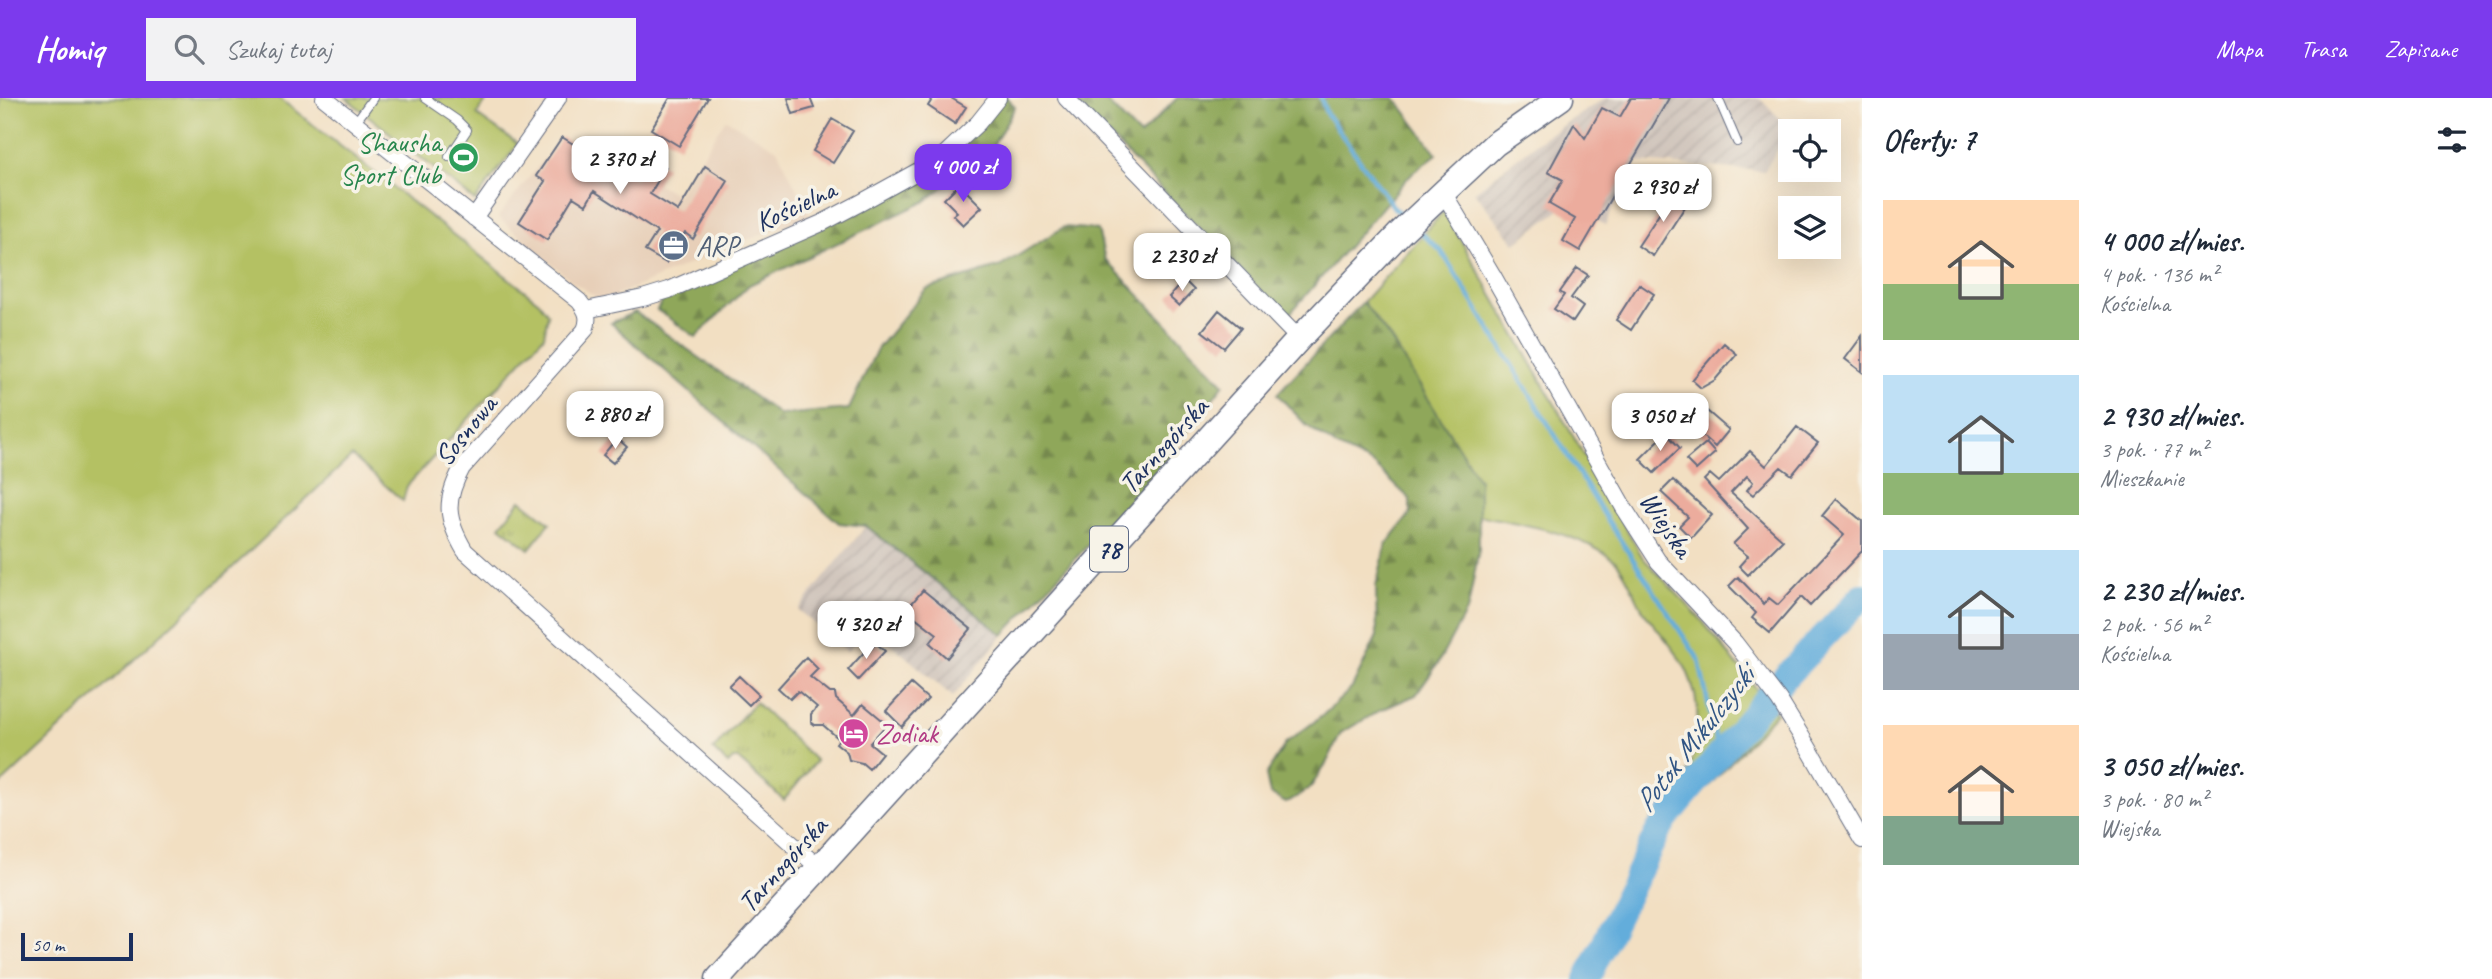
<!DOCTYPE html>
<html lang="pl">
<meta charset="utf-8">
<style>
:root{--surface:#fff;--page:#f2f2f3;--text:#1f2937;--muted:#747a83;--accent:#7c3aed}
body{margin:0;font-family:Caveat,sans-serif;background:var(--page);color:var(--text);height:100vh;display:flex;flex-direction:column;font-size:26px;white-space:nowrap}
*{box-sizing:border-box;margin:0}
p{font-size:23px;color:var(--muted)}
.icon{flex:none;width:38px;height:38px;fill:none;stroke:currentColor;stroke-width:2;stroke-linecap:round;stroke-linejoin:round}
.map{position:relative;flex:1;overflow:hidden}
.sheet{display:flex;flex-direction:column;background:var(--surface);width:630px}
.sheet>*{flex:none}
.buttons{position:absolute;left:1778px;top:21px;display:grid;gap:14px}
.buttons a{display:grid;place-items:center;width:63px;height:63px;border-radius:0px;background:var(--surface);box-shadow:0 7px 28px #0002;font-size:35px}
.scale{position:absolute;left:21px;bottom:18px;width:112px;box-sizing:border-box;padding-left:7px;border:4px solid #1b2f5e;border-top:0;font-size:19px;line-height:24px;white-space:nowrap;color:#1b2f5e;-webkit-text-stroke:5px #f7f3e8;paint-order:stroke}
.price{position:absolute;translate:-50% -60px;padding:0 16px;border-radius:14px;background:#fff;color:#222;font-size:23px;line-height:46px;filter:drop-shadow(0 2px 4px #0008)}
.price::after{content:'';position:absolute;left:50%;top:42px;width:21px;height:16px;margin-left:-10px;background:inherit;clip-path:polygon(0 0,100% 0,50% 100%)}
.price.on{background:var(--accent);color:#fff}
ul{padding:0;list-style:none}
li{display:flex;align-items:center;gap:21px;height:175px;padding:0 21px}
li span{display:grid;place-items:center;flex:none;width:196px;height:140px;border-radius:0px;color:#555}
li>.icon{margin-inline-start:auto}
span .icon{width:84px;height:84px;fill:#fffc;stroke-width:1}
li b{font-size:30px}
h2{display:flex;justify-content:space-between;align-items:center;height:84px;padding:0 21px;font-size:30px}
header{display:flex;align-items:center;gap:42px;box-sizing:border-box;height:98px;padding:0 35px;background:var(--accent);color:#fff}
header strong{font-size:33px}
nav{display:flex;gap:38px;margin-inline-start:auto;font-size:24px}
.search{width:490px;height:63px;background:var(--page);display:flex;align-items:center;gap:18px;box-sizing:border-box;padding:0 24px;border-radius:0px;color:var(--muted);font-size:26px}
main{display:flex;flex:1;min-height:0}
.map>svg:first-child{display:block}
.built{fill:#e7cfb8}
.industrial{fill:url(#industrial-furrows)}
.grass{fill:#b4c164;stroke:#687861;stroke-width:2}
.forest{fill:url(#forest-firs);stroke:#556b5c;stroke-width:2}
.park{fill:url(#park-tufts);stroke:#687861;stroke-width:2}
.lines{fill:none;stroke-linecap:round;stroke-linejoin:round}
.stream{stroke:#63addb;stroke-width:4.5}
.river{stroke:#63addb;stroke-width:26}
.building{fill:#ecac9d}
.lane-casing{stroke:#666d81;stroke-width:10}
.street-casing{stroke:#666d81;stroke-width:18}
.primary-casing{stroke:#666d81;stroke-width:27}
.lane{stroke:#fff;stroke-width:8}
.street{stroke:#fff;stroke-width:16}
.primary{stroke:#fff;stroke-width:24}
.labels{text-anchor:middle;stroke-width:7;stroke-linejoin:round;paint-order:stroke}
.shield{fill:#f7f3e8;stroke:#5d6a87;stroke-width:2}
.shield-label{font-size:26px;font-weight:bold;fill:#1b2f5e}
.leisure-label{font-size:28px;fill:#27864d;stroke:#f7f3e8;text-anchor:end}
.street-label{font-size:28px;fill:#1b2f5e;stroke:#f7f3e8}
.service-label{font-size:28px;fill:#4e5e75;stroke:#f7f3e8;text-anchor:start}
.hotel-label{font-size:28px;fill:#b23c85;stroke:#f7f3e8;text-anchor:start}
.water-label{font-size:30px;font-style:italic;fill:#315584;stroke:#f7f3e8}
</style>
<header>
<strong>Homiq</strong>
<div class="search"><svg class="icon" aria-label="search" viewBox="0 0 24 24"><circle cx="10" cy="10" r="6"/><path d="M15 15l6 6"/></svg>Szukaj tutaj</div>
<nav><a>Mapa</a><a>Trasa</a><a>Zapisane</a></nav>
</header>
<main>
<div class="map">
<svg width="1862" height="881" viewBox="0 0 1862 881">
<defs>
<pattern id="industrial-furrows" width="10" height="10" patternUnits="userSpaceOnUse" patternTransform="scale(1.75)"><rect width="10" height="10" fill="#cec2b9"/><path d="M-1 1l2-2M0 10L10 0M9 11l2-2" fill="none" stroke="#b0a7a1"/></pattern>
<pattern id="forest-firs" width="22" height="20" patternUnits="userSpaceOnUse" patternTransform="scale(1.75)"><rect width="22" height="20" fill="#8fa75a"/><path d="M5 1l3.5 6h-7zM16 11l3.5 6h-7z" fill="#74884e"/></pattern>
<pattern id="park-tufts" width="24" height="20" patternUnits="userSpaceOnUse" patternTransform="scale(1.75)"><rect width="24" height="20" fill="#b4c164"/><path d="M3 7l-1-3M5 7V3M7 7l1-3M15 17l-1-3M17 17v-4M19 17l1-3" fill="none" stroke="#929d56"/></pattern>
</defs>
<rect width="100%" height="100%" fill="#f7f3e8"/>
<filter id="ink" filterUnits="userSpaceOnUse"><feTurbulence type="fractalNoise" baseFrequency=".0143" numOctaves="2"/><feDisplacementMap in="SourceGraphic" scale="14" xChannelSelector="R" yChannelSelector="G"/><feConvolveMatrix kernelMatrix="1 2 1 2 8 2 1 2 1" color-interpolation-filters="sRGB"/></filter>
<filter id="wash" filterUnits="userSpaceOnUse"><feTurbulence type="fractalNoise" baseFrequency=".00686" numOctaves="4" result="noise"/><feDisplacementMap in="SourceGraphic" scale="28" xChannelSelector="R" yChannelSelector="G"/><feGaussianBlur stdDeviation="1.57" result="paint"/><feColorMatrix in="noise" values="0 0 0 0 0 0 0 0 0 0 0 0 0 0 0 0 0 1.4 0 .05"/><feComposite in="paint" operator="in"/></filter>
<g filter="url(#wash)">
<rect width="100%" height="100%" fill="#f2dfc2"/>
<path class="built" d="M726,21L777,51L810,118L731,148L612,199L598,200L573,184L498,119L544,61L583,83L603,53L677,97Z"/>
<path class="industrial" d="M1605,0H1759L1791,31L1764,73L1637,64L1605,127L1568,106L1515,145L1474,94L1543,40Z
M866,428L1003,537L953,599L871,529L847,553L798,512Z"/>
<path class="grass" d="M0,0H279L539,204L548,216L544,238L407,388L403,403L352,358L0,687Z
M346,0H488L477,17L518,46L475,103Z
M1444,113L1643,460L1699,519L1776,615L1674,726L1599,881H1577L1657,714C1663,708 1671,702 1676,695C1701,661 1704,610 1687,573C1677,551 1656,532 1643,512C1635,499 1625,471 1614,462C1576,433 1523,427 1478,417V382L1390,240L1363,204Z"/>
<path class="forest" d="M998,0H1008L1015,9L991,51L924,104L749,187L696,239L657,212L669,192L940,61Z
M1072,0H1103L1140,38L1177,0H1395L1437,56L1412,75L1287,219Z
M1064,129L1098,132L1105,161L1224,286L1149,383L1003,537L866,428L839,425L611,225L635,214L780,317L849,311L877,251L926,191L1001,168Z
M1363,204L1390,240L1479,382V451L1468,510L1437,567L1416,597L1381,612L1341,635L1326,666L1310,690L1286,705L1270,696L1266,677L1286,645L1322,618L1352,590L1377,538L1376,488L1386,447L1410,416V401L1373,366L1339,350L1306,327L1277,296Z"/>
<path class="park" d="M521,402L550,425L529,451L500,428Z
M755,604L816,663L784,702L738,661H733L728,666L713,652Z"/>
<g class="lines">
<path class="stream" d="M1321,0L1326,15L1395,111L1404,119
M1416,130L1442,154L1610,426L1699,562L1719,657"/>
<path class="river" d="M1587,881L1658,733L1669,717L1774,591L1862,498"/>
</g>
<g id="blocks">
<path class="building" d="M670,0H708L679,48L651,31Z
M788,0H810L814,10L793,16Z
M933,0H951L966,9L955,26L928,8Z
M1631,0H1669L1580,153L1563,143L1575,121L1549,106L1563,82L1548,74L1574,26L1585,40L1602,10L1620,19Z
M832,21L853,33L833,65L813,53Z
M562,39L607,67L608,65L635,81L649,58L666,69L650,96L678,113L705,68L728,83L693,141L685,135L666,165L645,153L657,134L594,93L586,107L573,99L547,142L519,124L545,83L536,78Z
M959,86L982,109L963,127L953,117L957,114L944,101Z
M1673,95L1688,104L1653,158L1638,148Z
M1577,170L1588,177L1571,200L1583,209L1573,224L1554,211L1564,197L1560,194Z
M1184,182L1194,192L1179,208L1169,199Z
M1639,186L1654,196L1631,232L1616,222Z
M1219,212L1241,230L1224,250L1202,233Z
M1862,238V274L1845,261Z
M1724,245L1737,256L1715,282L1701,290L1692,282Z
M1630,303L1634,310L1639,307L1648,317L1625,329L1615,311Z
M1707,313L1729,332L1715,349L1693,330Z
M1797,329L1818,345L1792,377L1781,369L1753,397L1747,392L1753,384L1747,378L1731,395L1783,442L1748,477L1739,468L1748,458L1733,446L1748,431L1704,382L1710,376L1719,384L1750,353L1766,368Z
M1666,335L1680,350L1654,375L1640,361Z
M617,340L627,349L613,365L603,357Z
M1706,345L1715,355L1696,372L1686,362Z
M1673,382L1712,417L1691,440L1679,428L1688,419L1661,394Z
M1836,401L1862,423V453L1810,508L1801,499L1770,535L1752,520L1756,515L1729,488L1738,479L1764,506L1769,500L1778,507L1844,437L1822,418Z
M923,492L971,531L947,560L930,545L937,536L906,512Z
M876,545L885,553L858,582L848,572L867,551L869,553Z
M806,559L818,571L810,579L830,595H835L836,601L854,617L863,606L887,626L870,645L882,655L869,671L862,665L849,662L847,654L836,645L839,641L823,627H815L811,624V616L817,609L798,593L790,601L778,590Z
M739,578L759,597L749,607L729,588Z
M911,586L928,601L902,629L886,613Z"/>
</g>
</g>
<g filter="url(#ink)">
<use href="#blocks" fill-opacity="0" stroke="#666d81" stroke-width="2"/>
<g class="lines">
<defs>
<path id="lane" d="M425,0L457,22L467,32L449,59
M1718,0L1737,44
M355,25L373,0"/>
<path id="street" d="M324,0L579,203C587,213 590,220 585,232L462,370C444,403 446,421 465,453L819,770
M1066,0L1299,241
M1443,94L1492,176L1624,410L1658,463L1735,545L1779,602L1808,649L1862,742
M474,120L558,0
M586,212L643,200L669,192L822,125L862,104L940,61L978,25L998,0"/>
<path id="primary" d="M718,881L1299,241L1401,134L1495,46L1561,0"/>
</defs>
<use href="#lane" class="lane-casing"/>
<use href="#street" class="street-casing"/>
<use href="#primary" class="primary-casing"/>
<use href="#lane" class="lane"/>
<use href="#street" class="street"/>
<use href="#primary" class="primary"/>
</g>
</g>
<defs>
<symbol id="stadium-disc" viewBox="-11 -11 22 22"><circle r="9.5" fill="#2e9e5b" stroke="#f7f3e8"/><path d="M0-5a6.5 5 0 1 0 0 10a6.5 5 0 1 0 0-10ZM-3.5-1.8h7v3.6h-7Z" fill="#fff"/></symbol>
<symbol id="office-disc" viewBox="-11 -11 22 22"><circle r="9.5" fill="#5c6f8a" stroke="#f7f3e8"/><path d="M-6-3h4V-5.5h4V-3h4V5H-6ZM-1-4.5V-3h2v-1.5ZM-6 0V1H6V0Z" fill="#fff"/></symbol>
<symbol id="hotel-disc" viewBox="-11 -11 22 22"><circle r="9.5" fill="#d1479c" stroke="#f7f3e8"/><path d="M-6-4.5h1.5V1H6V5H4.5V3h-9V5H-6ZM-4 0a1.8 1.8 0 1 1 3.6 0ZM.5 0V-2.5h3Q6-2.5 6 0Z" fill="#fff"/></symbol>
</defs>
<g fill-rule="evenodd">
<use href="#stadium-disc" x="446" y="42" width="35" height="35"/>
<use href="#office-disc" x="656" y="130" width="35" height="35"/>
<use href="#hotel-disc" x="836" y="618" width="35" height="35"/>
</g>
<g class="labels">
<rect class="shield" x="1090" y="428.5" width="38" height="45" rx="5"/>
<g class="shield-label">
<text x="1109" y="460">78</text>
</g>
<g class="leisure-label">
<text x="441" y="54">Shausha<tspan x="441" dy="32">Sport Club</tspan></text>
</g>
<g class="street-label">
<text transform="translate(795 107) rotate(-25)" y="10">Kościelna</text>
<text transform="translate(465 332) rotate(-51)" y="10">Sosnowa</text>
<text transform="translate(1163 347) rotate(-48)" y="10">Tarnogórska</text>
<text transform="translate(1667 426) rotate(56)" y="10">Wiejska</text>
<text transform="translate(782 766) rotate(-48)" y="10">Tarnogórska</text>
</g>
<g class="service-label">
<text x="696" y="157">ARP</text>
</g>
<g class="hotel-label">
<text x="876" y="645">Zodiak</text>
</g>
<g class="water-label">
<text transform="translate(1694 641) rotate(-52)" y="10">Potok Mikulczycki</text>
</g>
</g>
</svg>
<div class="buttons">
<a><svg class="icon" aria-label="locate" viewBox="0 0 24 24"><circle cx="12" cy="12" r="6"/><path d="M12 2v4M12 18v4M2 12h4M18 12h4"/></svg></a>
<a><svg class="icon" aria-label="layers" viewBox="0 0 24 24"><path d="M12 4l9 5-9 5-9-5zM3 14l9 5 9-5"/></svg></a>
</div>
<div class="scale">50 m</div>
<b class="price" style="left:620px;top:98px">2 370 zł</b>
<b class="price on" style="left:963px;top:106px">4 000 zł</b>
<b class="price" style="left:1663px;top:126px">2 930 zł</b>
<b class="price" style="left:1182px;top:195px">2 230 zł</b>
<b class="price" style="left:615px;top:353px">2 880 zł</b>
<b class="price" style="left:1660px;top:355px">3 050 zł</b>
<b class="price" style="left:866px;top:563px">4 320 zł</b>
</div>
<section class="sheet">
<h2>Oferty: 7<svg class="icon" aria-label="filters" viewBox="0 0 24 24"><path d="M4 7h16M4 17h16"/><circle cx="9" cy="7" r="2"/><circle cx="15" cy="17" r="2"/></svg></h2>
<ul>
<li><span style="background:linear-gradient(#ffd9b3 60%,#8fb573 0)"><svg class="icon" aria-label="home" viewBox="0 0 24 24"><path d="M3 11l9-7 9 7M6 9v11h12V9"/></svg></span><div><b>4 000 zł/mies.</b><p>4 pok. · 136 m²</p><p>Kościelna</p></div></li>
<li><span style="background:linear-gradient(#bfe0f5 70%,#8fb573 0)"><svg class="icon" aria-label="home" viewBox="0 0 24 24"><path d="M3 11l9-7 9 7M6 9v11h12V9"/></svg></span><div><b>2 930 zł/mies.</b><p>3 pok. · 77 m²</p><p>Mieszkanie</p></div></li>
<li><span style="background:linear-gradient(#bfe0f5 60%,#9aa5b1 0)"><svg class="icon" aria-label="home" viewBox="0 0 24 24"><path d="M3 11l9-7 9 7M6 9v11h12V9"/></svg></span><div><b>2 230 zł/mies.</b><p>2 pok. · 56 m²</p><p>Kościelna</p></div></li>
<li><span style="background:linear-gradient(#ffd9b3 65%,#7fa58c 0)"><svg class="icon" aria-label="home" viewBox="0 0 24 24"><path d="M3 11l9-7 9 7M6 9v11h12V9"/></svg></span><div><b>3 050 zł/mies.</b><p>3 pok. · 80 m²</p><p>Wiejska</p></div></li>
</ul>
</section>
</main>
